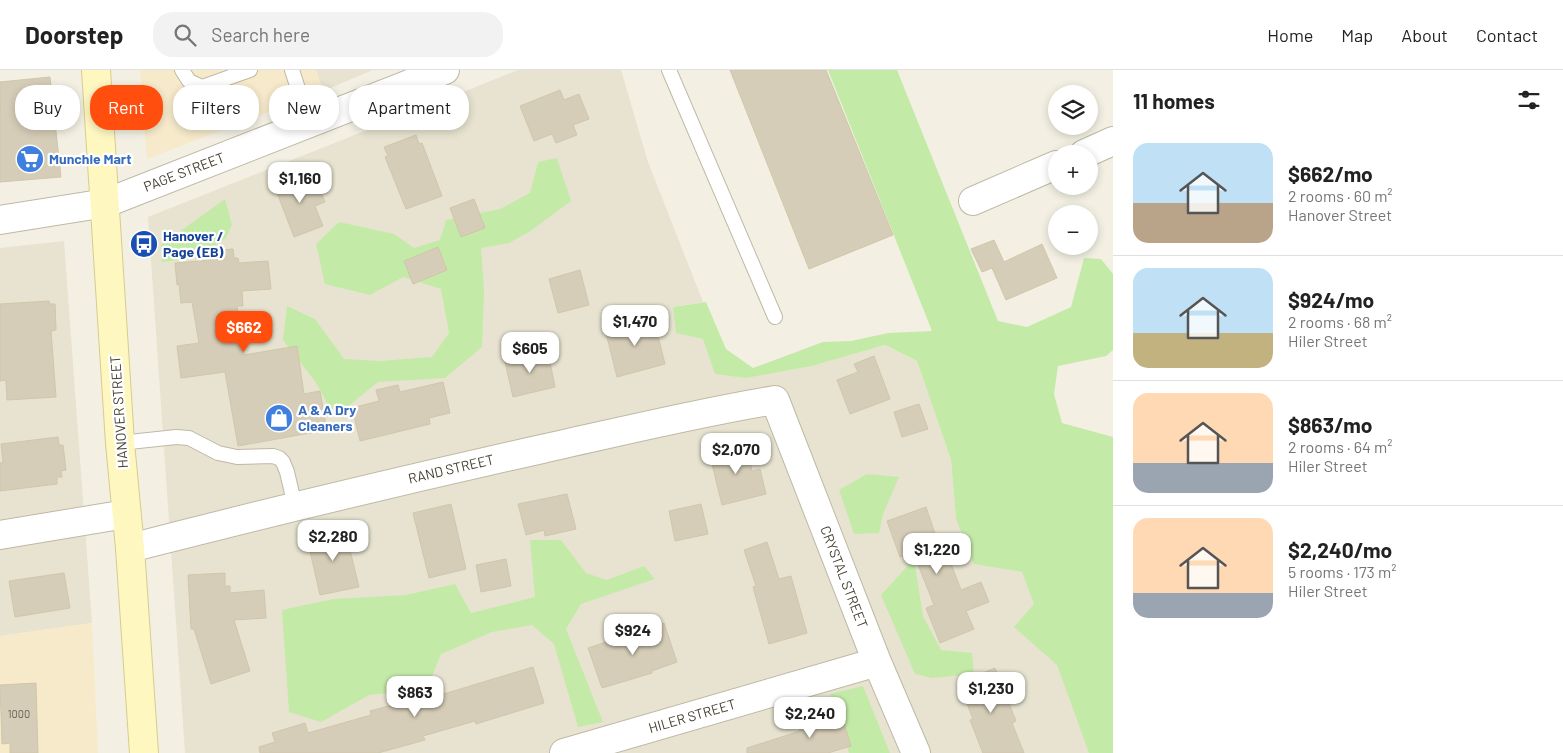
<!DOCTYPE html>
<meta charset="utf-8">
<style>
:root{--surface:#fff;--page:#f2f2f2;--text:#222;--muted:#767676;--line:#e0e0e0;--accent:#ff4e0d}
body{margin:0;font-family:Barlow,sans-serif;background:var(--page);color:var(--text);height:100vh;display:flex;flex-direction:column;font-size:19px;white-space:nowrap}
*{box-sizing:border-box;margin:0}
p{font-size:16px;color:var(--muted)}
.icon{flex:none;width:28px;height:28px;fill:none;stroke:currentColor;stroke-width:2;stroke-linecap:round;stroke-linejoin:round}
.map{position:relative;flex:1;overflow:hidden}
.sheet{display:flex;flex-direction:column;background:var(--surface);width:450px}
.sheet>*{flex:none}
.banner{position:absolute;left:15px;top:15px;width:475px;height:45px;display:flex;gap:10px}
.buttons{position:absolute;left:1048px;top:15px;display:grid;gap:10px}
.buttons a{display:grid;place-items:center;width:50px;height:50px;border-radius:50%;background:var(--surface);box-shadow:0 2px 8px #0003;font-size:25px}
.price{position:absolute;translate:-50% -42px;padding:0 11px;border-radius:10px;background:#fff;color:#222;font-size:16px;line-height:32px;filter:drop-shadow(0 1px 2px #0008)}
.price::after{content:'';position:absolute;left:50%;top:30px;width:15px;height:11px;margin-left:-8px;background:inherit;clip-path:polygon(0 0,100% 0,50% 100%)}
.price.on{background:var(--accent);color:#fff}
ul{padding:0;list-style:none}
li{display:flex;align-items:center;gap:15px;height:125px;padding:0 20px}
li+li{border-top:1px solid var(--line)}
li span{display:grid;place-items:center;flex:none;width:140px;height:100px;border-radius:15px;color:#555}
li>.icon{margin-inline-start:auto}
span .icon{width:60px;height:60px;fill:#fffc;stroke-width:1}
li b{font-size:21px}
h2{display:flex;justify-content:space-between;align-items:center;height:60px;padding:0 20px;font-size:21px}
.chip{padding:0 18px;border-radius:20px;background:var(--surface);box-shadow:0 2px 8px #0003;font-size:18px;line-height:45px}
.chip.on{background:var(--accent);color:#fff}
header{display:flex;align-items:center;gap:30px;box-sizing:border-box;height:70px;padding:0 25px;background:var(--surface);border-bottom:1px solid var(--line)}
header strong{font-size:24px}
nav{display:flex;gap:28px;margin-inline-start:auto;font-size:18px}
.search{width:350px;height:45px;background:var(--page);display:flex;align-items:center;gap:12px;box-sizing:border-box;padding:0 18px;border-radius:20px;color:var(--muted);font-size:19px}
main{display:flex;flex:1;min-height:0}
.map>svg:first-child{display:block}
.residential{fill:#e7e3d0}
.commercial{fill:#f7eacb}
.green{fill:#c4eaa8}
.building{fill:#d5cdb7;stroke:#d0c6aa}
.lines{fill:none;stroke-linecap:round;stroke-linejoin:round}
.service-casing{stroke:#beb9a5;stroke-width:16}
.minor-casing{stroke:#beb9a5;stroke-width:30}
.secondary-casing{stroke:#d6cc8f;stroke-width:30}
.service{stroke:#fff;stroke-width:14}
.minor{stroke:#fff;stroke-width:28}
.secondary{stroke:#fff7c0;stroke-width:28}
.labels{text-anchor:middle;stroke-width:4.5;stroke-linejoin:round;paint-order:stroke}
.number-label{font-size:11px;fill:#696354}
.shop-label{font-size:14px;font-weight:bold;fill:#366cbe;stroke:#fff;text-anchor:start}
.street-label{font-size:14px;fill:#454033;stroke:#fff}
.transit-label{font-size:14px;font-weight:bold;fill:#164399;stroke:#fff;text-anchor:start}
</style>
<header>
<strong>Doorstep</strong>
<div class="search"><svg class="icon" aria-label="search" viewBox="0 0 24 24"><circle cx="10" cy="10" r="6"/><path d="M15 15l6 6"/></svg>Search here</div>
<nav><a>Home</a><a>Map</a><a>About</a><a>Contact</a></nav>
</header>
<main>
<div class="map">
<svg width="1113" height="683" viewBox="0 0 1113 683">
<rect width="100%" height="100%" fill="#f3f0e3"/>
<path class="residential" d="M316,0H373L323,21Z
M518,0H621L648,92L703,232L673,237L703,269L747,308L812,296L885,275L917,291L951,390L956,449L1029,503L1069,606L1092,683H185L148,147Z
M64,171L92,553L0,566V178Z"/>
<path class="commercial" d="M140,0H316L323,21L147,89Z
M92,553L98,683H0V566Z"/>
<path class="green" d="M828,0H897L998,251L1027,257L1071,237L1084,188L1101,189L1113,204V280L1106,286L1058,296L1054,324L1062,353L1113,367V683H1089L1057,595L1014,557L1034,534L1022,502L974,494L956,449L951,390L917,291L885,275L812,296L747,308L715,304L703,269L676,263L673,237L706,232L726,279L753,298L823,272L851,271L888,263L932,261Z
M557,88L571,131L529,162L509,173L481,178L484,220L482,277L445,308L378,312L346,338L330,339L317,314L283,270L287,236L315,249L344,289L379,291L432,287L449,263L441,219L403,207L370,225L325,214L316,174L339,152L394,164L414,178L440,170L446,150L500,139L530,123L538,92Z
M225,129L232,155L225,169L195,188L162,192L161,175Z
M867,404L899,407L883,444L879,463L854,464L839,420Z
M530,470H561L586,503L607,510L644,496L655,509L581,534L566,559L603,652L578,657L554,574L532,555L492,562L441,584L427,619L369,625L321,652L289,642L282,540L333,529L406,525L455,514L471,543L535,527Z
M914,489L923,546L941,580L972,583L974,604L932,608L915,604L881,525Z
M863,616L890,683H849L830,624Z"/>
<path class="building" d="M730,0H826L893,165L809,199Z
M50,7L61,107L0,112V12Z
M560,20L564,30L579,24L589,49L573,55L577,65L556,73L552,64L534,71L520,36Z
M416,65L419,74L422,73L442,126L406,139L385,87L388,86L384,77Z
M302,104L307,117L317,113L325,132L315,136L323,156L294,167L274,115Z
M474,129L485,158L461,167L450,138Z
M994,170L1004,192L1042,174L1057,208L1006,230L992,198L982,202L971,179Z
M438,177L447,200L413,214L404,191Z
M233,179L234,188H238L239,193L268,191L271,219L242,221L243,236H237L244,285L297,276L304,324L320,321L327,360L238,376L225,302L181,308L177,276L199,273L192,232L181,233L179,214L177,215L175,193L211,190L210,181Z
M580,200L589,235L558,243L549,209Z
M49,231L50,234H55L56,260L51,261L56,327L7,330L6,310L0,311V234Z
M645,248L646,252L654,250L665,294L617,307L605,259Z
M548,282L555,317L513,327L505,292Z
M874,286L890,329L850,344L837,310L858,302L854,294Z
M443,312L450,343L429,348L430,354L360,371L352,338L379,331L376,320L398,315L400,322Z
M919,334L928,359L902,367L894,342Z
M58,367L59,375H63L66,400L61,401L62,407H57V414L0,421V393L3,392L1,374Z
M746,374L752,401L760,399L766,424L722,435L709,382Z
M567,424L576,459L545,466L544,460L526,465L518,434Z
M451,434L466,499L429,508L413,443Z
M701,434L708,464L675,471L669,441Z
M926,437L945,493L950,491L961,520L981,512L989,532L966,541L974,559L940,573L926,538L934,535L913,482L900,487L887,451Z
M345,459L359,517L320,525L307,468Z
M767,472L779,509L791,506L807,563L769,574L753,517L756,516L744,480Z
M506,489L511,516L481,522L476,495Z
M64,503L70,538L15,547L9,511Z
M225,503V516H230V523L264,520L266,548L234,550L250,601L211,614L194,559H191L188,505Z
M664,553L677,592L652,601V603L602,618L588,578Z
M533,597L544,633L476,654L475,651L423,666L425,670L378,683H260L259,677L275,672L272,663L305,653L308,663L371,645L370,641L436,623L437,626Z
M995,598L1016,651L1012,653L1024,683H983L970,650L973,649L959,613Z
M36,613L38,683H10V673L2,674L0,615Z
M841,644L851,676L828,683H747V678L800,661L799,656Z"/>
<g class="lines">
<defs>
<path id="service" d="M182,0L189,11L202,17L250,0
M292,0L309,53
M669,0L775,247
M120,373L176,367L189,368L218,383L237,387L273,386L279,388L283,392L287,402L295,436"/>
<path id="minor" d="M1084,84L1113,71
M973,131L1056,95
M0,150L106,133L445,0
M0,465L126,444
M130,478C266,443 404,410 542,379C619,362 696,343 775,330L877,592L916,683
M564,683L877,592"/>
<path id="secondary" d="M96,0L120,373L130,478L144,683"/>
</defs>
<use href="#service" class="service-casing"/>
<use href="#minor" class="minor-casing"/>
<use href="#secondary" class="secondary-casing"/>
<use href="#service" class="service"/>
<use href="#minor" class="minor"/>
<use href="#secondary" class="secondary"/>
</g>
<defs>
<symbol id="supermarket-disc" viewBox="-11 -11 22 22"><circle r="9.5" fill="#3f7fe0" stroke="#fff"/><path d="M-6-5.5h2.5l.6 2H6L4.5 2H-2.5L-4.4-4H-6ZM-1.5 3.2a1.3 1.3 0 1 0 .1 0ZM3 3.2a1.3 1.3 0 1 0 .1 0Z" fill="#fff"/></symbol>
<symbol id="bus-disc" viewBox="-11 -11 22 22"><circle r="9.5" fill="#1a4fb4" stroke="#fff"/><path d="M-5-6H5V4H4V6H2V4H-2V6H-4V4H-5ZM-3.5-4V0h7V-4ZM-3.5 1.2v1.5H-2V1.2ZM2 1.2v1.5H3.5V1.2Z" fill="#fff"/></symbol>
<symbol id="shop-disc" viewBox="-11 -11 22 22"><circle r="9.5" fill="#3f7fe0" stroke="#fff"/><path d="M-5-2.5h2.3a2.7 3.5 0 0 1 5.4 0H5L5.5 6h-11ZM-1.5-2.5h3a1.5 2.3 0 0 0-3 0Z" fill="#fff"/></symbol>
</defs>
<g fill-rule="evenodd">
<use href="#supermarket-disc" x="14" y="73" width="32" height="32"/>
<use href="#bus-disc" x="128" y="158" width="32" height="32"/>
<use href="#shop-disc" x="263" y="332" width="32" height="32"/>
</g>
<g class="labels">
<g class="number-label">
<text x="19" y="648">1000</text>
</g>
<g class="shop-label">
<text x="49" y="94">Munchie Mart</text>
<text x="298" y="345">A &amp; A Dry<tspan x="298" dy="16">Cleaners</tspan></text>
</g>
<g class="street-label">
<text transform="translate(184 102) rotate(-21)" y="5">PAGE STREET</text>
<text transform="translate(119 342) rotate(-94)" y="5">HANOVER STREET</text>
<text transform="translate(451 399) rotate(-13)" y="5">RAND STREET</text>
<text transform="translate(844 507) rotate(69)" y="5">CRYSTAL STREET</text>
<text transform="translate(692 646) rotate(-16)" y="5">HILER STREET</text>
</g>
<g class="transit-label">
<text x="163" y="171">Hanover /<tspan x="163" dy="16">Page (EB)</tspan></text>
</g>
</g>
</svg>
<div class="buttons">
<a><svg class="icon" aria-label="layers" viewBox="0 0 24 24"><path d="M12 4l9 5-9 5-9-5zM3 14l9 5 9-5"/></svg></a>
<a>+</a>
<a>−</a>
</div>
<b class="price" style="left:300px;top:134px">$1,160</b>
<b class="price" style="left:635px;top:277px">$1,470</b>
<b class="price on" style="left:244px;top:283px">$662</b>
<b class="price" style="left:530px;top:304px">$605</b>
<b class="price" style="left:736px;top:405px">$2,070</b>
<b class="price" style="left:333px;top:492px">$2,280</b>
<b class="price" style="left:937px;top:505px">$1,220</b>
<b class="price" style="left:633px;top:586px">$924</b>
<b class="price" style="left:991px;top:644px">$1,230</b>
<b class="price" style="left:415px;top:648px">$863</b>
<b class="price" style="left:810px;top:669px">$2,240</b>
<div class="banner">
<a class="chip">Buy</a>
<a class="chip on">Rent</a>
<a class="chip">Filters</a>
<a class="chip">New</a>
<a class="chip">Apartment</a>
</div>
</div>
<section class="sheet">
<h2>11 homes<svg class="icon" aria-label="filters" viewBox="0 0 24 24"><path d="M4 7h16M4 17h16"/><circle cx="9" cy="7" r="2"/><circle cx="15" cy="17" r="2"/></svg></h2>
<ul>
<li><span style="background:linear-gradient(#bfe0f5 60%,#b9a48a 0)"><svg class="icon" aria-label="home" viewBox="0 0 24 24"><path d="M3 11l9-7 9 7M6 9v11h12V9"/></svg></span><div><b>$662/mo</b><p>2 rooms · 60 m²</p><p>Hanover Street</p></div></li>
<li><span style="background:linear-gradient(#bfe0f5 65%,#c2b280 0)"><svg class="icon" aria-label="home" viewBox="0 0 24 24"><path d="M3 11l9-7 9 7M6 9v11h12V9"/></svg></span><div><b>$924/mo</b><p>2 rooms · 68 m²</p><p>Hiler Street</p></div></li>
<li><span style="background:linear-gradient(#ffd9b3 70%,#9aa5b1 0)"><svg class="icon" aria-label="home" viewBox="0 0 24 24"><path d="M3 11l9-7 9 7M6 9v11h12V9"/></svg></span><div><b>$863/mo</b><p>2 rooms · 64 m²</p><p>Hiler Street</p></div></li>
<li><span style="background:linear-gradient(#ffd9b3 75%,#9aa5b1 0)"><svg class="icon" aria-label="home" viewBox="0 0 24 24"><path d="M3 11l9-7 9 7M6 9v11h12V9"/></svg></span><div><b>$2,240/mo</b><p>5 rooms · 173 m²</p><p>Hiler Street</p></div></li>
</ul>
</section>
</main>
